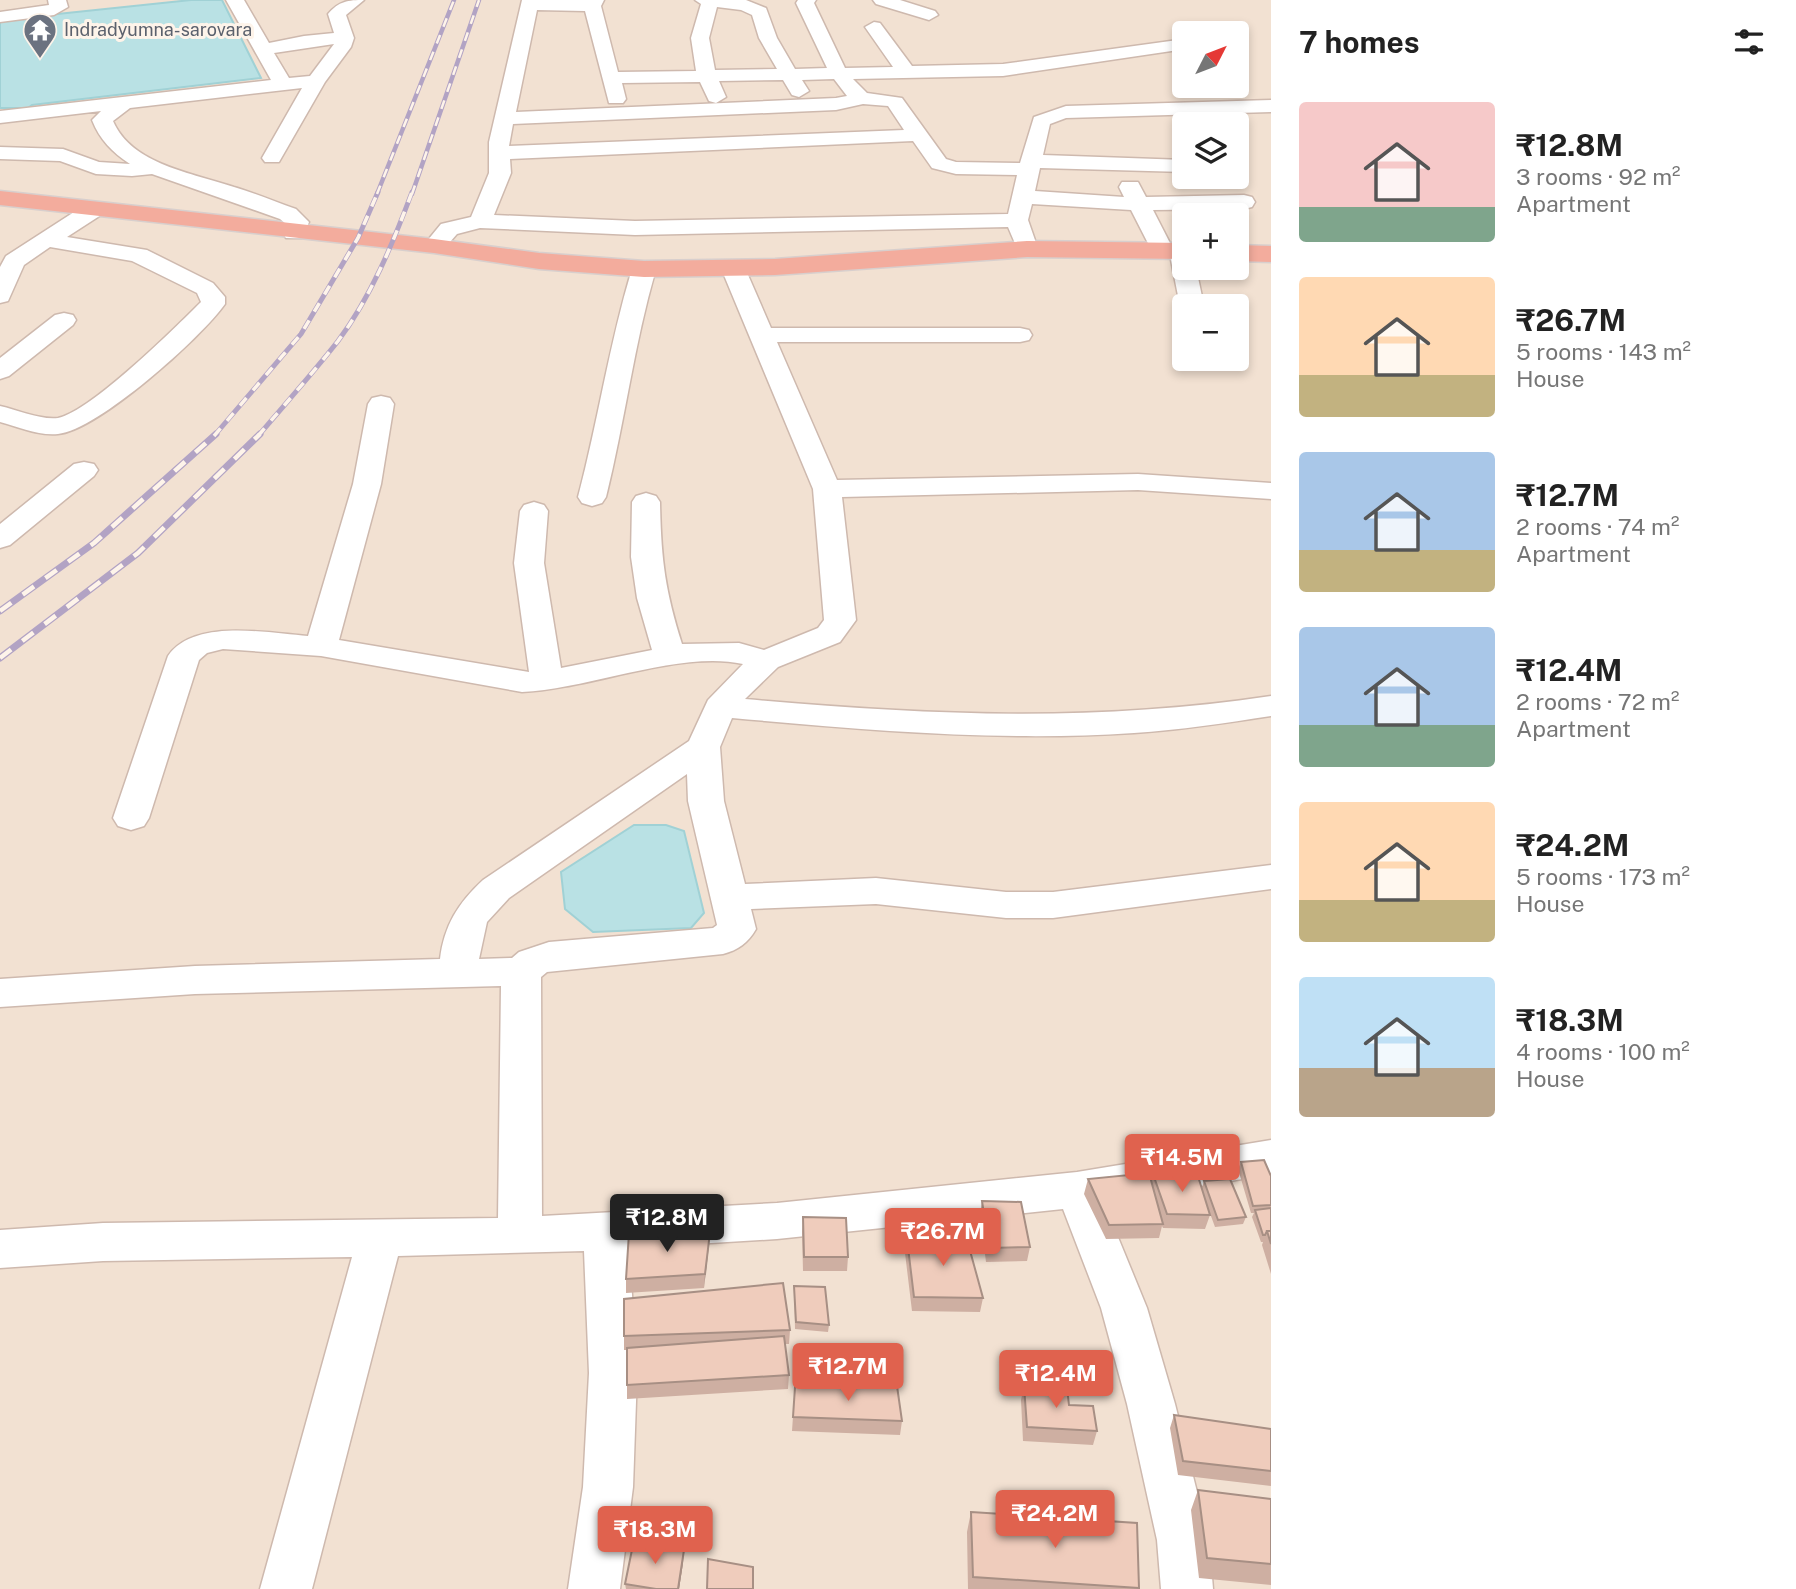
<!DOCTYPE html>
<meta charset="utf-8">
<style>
:root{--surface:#fff;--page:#f6f6f6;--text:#222;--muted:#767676;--accent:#e0624e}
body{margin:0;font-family:"Public Sans",sans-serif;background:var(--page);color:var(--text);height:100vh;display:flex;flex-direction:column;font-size:26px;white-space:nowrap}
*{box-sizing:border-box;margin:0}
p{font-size:23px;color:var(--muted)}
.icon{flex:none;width:38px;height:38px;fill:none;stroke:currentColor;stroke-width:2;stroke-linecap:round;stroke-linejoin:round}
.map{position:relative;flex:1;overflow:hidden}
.panel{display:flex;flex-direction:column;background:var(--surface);width:525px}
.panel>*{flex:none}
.needle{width:46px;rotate:48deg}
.tools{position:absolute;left:1172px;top:21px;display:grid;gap:14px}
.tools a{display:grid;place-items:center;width:77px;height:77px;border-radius:7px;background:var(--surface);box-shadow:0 4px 10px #0003;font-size:35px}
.price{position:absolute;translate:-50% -60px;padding:0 16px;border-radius:7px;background:var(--accent);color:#fff;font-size:23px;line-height:46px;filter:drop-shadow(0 2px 4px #0008)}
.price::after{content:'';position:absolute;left:50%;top:42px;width:21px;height:16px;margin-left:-10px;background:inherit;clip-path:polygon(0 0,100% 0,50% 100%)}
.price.selected{background:#222;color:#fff}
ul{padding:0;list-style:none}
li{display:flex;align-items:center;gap:21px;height:175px;padding:0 28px}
li span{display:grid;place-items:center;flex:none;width:196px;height:140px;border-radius:7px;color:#555}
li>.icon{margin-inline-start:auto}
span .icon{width:84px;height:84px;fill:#fffc;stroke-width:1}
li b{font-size:30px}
h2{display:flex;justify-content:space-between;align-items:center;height:84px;padding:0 28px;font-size:30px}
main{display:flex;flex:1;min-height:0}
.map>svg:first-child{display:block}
.residential{fill:#f2e1d2;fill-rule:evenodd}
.water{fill:#b9e1e4;stroke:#a0d1d5;stroke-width:2}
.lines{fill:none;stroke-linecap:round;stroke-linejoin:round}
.minor-casing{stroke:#ceb9ae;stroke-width:3}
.highway-casing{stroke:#d8cfcd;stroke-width:3}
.minor{fill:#fff;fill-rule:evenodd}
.highway{fill:#f3ac9d;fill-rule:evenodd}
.rail-far2-casing{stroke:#b2a3c4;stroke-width:4.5}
.rail-far1-casing{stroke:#b2a3c4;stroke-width:5}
.rail-casing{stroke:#b2a3c4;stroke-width:7}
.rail-far2{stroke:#fef4ea;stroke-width:2.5;stroke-dasharray:9;stroke-linecap:butt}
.rail-far1{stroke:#fef4ea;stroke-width:3.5;stroke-dasharray:10;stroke-linecap:butt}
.rail{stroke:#fef4ea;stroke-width:4.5;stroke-dasharray:14;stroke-linecap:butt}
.wall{fill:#ceafa2}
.shaded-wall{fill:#a78f84}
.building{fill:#efccbc;stroke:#a78f84;stroke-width:2}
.labels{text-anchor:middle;stroke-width:6;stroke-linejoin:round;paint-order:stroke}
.far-worship-label{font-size:18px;fill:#5b616d;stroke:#fef4ea;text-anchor:start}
</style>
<main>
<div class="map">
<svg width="1271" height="1589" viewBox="0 0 1271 1589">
<rect width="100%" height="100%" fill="#fbf0e4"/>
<path class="residential" d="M0,0H1271V1589H0ZM1185,33H1237V86H1185ZM1185,124H1237V177H1185ZM1185,215H1237V268H1185ZM1185,306H1237V359H1185Z"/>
<path class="water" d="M191,0H222L261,78L32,105L24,111L20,108H0V20Z
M634,825H666L684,831L704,913L691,928L593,932L565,909L561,872Z"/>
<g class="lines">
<defs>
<path id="minor" d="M48,0H66L68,7L54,15L0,22V12L49,5Z
M226,0H244L269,43L304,36L334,33L328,14C339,1 348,0 364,0L346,15L354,38L351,47L325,82L279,162H265L262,158L302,88L130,108L113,121C132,165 193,173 234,187C255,193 275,202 296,209L309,222L302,238H286L283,233L286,224L280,219L152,174L132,176L96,174L60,161L0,159V147L63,149L99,162L130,164C112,152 100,140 92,120L101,111L0,123V111L271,80ZM334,44L310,76L289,78L274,53Z
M522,0H604L601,6L618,72L696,71L691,38L701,4L695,0H746L766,8L777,38L795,69L827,68L796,3L798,0H816L814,3L845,68L893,67L865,27L874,22L880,23L912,66L1003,64L1185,39V49L1003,76L853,79L867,93L902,98L946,159L956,162L1020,163L1034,117L1066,106L1271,100V112L1066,118L1050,124L1043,155L1185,160V172L1040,168L1035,191L1124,197L1119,187L1122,182H1138L1146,197L1244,195L1252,197L1255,202L1252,207L1244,209L1153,210L1172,247L1185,245V268H1196L1204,306H1185V311L1180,306L1170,255L1162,257L1154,255L1131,210L1032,204L1028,220L1036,243L1033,248H1017L1008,227L635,235L480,228L457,234L442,251H426L423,246L441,224L471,217L489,173V142ZM717,7L741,10L752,15L759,38L777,69L715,70L709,38ZM537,10L585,11L609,103H623L626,99L622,83L700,82L709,101L716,103L726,97L719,81L783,80L792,95L799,97L809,91L802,80L834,79L847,96L836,98L516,112ZM863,104L888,106L904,130L509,146L513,124L836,110ZM913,141L932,168L956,174L1017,175L1008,214L635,221L494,215L511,173L510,159Z
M873,0H900L935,11L938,15L929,20L876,4Z
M93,203L101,205L104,210L101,215L67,237L147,250L213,283L225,297V304C201,338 98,430 58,434C39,436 18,427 0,422V406C18,410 40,420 58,418C90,412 175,328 201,302L197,293L132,261L50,247L24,265L8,301L0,303V267L6,256L85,205Z
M733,261L741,263L745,268L771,328H1020L1029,330L1032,335L1029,340L1020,342H777L837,480L1138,474L1271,483V499L1138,490L842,497L856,620L840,642L778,667L745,699C926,715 1090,723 1271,696V716C1226,723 1180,730 1134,733C1000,742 865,730 732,718L720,747L724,801L745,884L876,878L1006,892H1053L1271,865V889L1053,918H1006L876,904L751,909L756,929C748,943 738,950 723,954L547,972L541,977L542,1216L777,1203L1077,1172L1271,1140V1174L1104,1203L1147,1308L1175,1404L1209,1540L1213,1589H1161L1157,1540L1127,1404L1101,1308L1063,1209L777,1239L629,1248L637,1373L633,1487L620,1589H568L583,1487L589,1373L584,1251L398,1256L312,1589H260L352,1257L103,1261L0,1268V1230L103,1223L498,1218L501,986L195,994L0,1007V979L195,966L440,959C444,926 458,903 483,880L689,741L708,700L743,664C680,650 590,689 522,692L321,656L223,649L207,653L199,660L149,818L144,826L131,830L118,826L113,818L168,656C194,618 268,633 308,636L353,484L368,404L372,398L381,396L390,398L394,404L381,484L339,640L529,672L514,563L520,511L524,505L534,502L544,505L548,511L544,563L561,668L652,650L637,598L631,557L632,502L636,496L646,493L656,496L660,502C661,559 665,590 682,644L739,643L764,650L818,628L824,620L813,489L721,268L725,263ZM687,774L688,801L717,925L713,928L549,942L519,952L512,958L479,959L487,922L509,898Z
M644,262L652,264L656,269C634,344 625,421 606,497L602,503L592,506L582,503L578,497C598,422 609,344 632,269L636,264Z
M64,313L73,315L76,320L73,325L9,376L0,379V358L55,315Z
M84,462L94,464L98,470L94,476L10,545L0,548V524L74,464Z"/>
<path id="highway" d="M0,191L434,239L539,253L644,261L775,259L1027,241L1185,243V259L1027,257L775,275L644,277L539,269L434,253L0,205Z
M1237,245L1271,246V262L1237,261Z"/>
</defs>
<use href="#minor" class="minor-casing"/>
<use href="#highway" class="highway-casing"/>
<use href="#minor" class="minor"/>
<use href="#highway" class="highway"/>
<defs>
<path id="rail-far2" d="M377,194L454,0
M412,194L479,0"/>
<path id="rail-far1" d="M214,436L301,334L358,238L378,192
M258,436C285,404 313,373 338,341C371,297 393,243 412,192"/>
<path id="rail" d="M0,611L94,543L216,434
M0,658L138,553L260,434"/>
</defs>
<use href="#rail-far2" class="rail-far2-casing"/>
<use href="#rail-far1" class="rail-far1-casing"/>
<use href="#rail" class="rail-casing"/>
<use href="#rail-far2" class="rail-far2"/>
<use href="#rail-far1" class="rail-far1"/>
<use href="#rail" class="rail"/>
</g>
<path class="wall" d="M1241,1162L1271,1176V1274L1262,1245L1263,1242H1261L1252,1217L1254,1213H1251L1238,1169Z
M1153,1174L1202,1187L1204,1181L1246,1217L1243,1224L1215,1227L1204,1197L1210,1215L1205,1229L1163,1228L1162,1226L1159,1238L1106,1239L1084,1194L1088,1179L1151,1180Z
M982,1201L1030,1247L1027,1261L986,1262L980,1215Z
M803,1217L848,1257L847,1271H803L802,1232Z
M710,1232L704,1288L626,1293V1279Z
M907,1239L983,1298L980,1312L912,1311L905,1253Z
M794,1286L829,1325L828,1332L795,1329Z
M624,1299L790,1330L789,1344H785L789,1375L788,1389L627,1399V1350H624Z
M1024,1386L1069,1405L1097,1431L1093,1445L1023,1441L1021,1400Z
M795,1387L902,1421L900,1435L792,1431Z
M1174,1415L1271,1429V1486L1178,1475L1170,1428Z
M1198,1490L1271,1499V1585L1199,1578L1191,1510Z
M971,1512L1139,1588V1589H968L967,1532Z
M683,1563L679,1589H626L625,1584Z"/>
<path class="shaded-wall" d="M710,1232L709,1246L704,1288L705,1274Z
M684,1550L683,1563L679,1589H678Z"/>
<path class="building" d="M1264,1160L1271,1176V1205L1253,1206L1241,1162Z
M1149,1173L1163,1224L1109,1225L1088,1179Z
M1197,1173L1210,1215L1167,1214L1153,1174Z
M1230,1179L1246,1217L1218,1220L1204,1181Z
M982,1201L1021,1202L1030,1247L989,1248Z
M1271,1208V1231H1267L1265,1235H1263L1255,1210Z
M803,1217L846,1218L848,1257H804Z
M1267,1231H1271V1244Z
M710,1232L705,1274L626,1279L629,1233Z
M966,1236L983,1298L914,1297L907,1239Z
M783,1283L790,1330L624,1336V1299Z
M794,1286L825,1287L829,1325L796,1322Z
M784,1336L789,1375L627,1385V1348Z
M897,1386L902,1421L793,1417L795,1387Z
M1024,1386L1067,1388L1069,1405L1093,1406L1097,1431L1027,1427Z
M1174,1415L1271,1429V1471L1183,1461Z
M1198,1490L1271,1499V1564L1207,1558Z
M971,1512L1137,1523L1139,1588L973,1577Z
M634,1540L684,1550L678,1589H656L625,1584Z
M708,1559L753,1567V1589H707Z"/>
<defs>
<symbol id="temple-pin" viewBox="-11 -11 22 30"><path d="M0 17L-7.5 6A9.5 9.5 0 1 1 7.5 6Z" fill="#6b7280" stroke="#fef4ea"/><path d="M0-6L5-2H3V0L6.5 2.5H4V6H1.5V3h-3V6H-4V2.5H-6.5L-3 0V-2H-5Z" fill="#fff"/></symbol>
</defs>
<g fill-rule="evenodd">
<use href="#temple-pin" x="21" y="11" width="38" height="52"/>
</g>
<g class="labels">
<g class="far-worship-label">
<text x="64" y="36">Indradyumna-sarovara</text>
</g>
</g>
</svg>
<div class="tools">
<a><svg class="needle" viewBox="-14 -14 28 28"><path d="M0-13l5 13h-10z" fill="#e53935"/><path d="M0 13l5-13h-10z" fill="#767676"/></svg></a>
<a><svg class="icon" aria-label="layers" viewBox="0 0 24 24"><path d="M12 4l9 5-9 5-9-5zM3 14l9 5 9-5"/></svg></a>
<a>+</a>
<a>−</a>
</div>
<b class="price" style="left:1182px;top:1194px">₹14.5M</b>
<b class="price selected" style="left:667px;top:1254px">₹12.8M</b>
<b class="price" style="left:943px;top:1268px">₹26.7M</b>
<b class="price" style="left:848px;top:1403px">₹12.7M</b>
<b class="price" style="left:1056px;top:1410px">₹12.4M</b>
<b class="price" style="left:1055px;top:1550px">₹24.2M</b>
<b class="price" style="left:655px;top:1566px">₹18.3M</b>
</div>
<section class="panel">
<h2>7 homes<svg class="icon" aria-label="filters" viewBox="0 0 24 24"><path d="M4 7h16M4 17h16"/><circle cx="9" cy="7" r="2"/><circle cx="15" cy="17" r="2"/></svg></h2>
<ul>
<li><span style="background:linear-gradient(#f6c9c9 75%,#7fa58c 0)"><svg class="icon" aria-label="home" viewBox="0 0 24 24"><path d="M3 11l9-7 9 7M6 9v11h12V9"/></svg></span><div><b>₹12.8M</b><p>3 rooms · 92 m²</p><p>Apartment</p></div></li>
<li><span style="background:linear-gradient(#ffd9b3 70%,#c2b280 0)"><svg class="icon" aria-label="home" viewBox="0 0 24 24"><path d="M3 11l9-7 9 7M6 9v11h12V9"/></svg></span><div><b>₹26.7M</b><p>5 rooms · 143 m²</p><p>House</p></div></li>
<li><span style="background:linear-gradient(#a9c7e8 70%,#c2b280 0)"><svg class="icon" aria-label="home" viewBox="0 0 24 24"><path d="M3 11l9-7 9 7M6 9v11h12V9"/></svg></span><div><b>₹12.7M</b><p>2 rooms · 74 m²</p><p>Apartment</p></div></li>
<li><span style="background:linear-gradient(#a9c7e8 70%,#7fa58c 0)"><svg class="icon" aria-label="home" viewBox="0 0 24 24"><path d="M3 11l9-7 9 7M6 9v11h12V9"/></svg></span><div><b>₹12.4M</b><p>2 rooms · 72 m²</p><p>Apartment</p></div></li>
<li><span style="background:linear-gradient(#ffd9b3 70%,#c2b280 0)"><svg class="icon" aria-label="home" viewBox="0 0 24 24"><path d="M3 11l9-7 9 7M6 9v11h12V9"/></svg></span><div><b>₹24.2M</b><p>5 rooms · 173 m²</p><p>House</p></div></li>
<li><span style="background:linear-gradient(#bfe0f5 65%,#b9a48a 0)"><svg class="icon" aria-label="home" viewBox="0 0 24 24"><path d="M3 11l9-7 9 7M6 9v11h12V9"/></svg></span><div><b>₹18.3M</b><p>4 rooms · 100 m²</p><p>House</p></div></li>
</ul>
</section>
</main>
